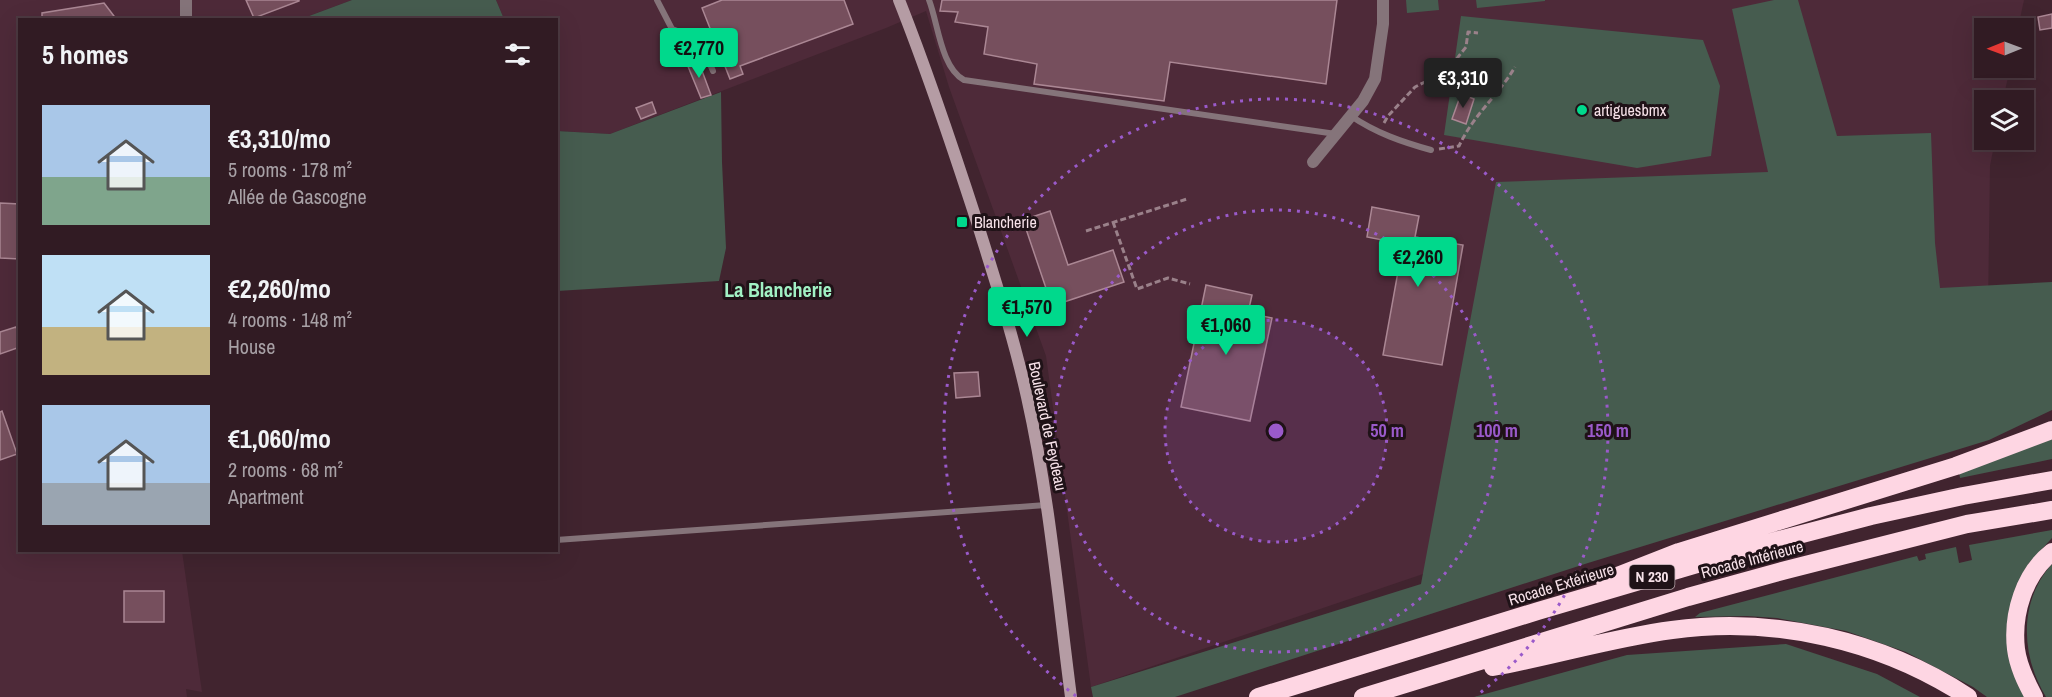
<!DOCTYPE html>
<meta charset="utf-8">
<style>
:root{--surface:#311b23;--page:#3d2830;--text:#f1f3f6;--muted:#a8a1a6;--line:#4c3941;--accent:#00d98c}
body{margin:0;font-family:"Archivo Narrow",sans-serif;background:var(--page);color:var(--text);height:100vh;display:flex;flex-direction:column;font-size:22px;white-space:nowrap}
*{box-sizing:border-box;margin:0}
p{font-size:20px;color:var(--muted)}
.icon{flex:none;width:33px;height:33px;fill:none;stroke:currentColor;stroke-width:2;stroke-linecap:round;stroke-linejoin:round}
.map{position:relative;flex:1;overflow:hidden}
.side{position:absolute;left:18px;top:18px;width:540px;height:534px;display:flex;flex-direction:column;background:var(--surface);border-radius:0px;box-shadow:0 6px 24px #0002,0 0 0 2px var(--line)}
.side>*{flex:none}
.needle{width:39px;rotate:269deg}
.fabs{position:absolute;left:1974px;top:18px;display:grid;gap:12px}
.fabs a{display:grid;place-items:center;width:60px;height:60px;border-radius:0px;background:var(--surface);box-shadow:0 6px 24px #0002,0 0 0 2px var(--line);font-size:30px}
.price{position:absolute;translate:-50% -51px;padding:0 14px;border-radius:6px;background:var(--accent);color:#111;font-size:20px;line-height:39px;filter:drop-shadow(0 2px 3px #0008)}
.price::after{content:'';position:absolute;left:50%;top:36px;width:18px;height:14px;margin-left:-9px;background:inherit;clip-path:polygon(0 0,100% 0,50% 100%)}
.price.active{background:#222;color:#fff}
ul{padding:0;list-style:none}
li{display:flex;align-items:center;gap:18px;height:150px;padding:0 24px}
li span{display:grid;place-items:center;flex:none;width:168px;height:120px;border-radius:0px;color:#555}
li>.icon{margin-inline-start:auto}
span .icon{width:72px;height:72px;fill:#fffc;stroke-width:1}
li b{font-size:26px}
h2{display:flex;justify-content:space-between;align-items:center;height:72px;padding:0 24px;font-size:26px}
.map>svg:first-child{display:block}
.built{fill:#4e2a39}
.green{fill:#465c4f}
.building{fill:#764f5d;stroke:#ab8794;stroke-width:1.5}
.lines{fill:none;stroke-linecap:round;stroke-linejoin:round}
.path{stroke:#9a818a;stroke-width:3;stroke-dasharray:6 3;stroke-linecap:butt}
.lane{stroke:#85747a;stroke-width:6}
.street{stroke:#85747a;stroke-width:12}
.secondary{stroke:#b59ca4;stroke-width:12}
.highway{stroke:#fed6e3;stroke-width:18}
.ring{fill:none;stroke:#9a5aca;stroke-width:3;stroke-dasharray:3 6}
.poi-dot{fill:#00d98c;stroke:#1f1217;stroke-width:2}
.labels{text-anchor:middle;stroke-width:6;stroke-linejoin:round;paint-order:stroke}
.shield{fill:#1f1217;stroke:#b6a4aa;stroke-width:1.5}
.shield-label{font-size:15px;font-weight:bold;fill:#f7e2e9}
.poi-label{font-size:16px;fill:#f7e2e9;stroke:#1f1217;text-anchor:start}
.street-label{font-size:16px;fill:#f7e2e9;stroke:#1f1217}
.quarter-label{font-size:20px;font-weight:bold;fill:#a1f1c4;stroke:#1f1217}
.centre{fill:#9a5aca;stroke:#1f1217;stroke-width:3}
.ring-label{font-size:18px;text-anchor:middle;font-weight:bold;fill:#9a5aca;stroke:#1f1217;stroke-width:6;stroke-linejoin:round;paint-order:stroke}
</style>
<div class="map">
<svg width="2052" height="697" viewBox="0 0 2052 697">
<rect width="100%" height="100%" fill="#41242f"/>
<path class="built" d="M0,0H352L301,19L20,20V550L182,551L202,692L186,689L187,697H0Z
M496,0H2024L2018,28H1984V68H2010L2003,100H1984V140H1995L1990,166L1987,382L1091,687L1046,356L949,87L926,11L886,28L610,134L557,131L556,20L504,19Z"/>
<path class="green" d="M352,0H496L504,19H301Z
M1406,0H1438L1439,10L1407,13Z
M1476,0H1545V1L1477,8Z
M1774,0H1798L1837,136L1931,133L1935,243L1940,288L2052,282V410L1989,440L1588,563L1175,697H1093L1091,687L1421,584L1496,182L1768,172L1732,9Z
M1461,16L1703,40L1720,86L1711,156L1637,168L1444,135Z
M721,92L722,162L726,248L719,281L557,291V131L610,134Z
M2052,437V459L1960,478L1959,471Z
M2052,530V538L2029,563L2021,577L2025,697H1987L1973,687L1906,652L1846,631L1777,618L1747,616L1695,617L1700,613L1917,556L1919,561L1926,559L1925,554L1956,547L1959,563L1972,560L1969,545Z
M2052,564V697H2046C2021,656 2018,602 2052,564Z
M1786,644L1877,674L1920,697H1474L1627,655Z"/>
<path class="building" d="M246,0H299V1L254,18Z
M722,0H844L853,24L740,66L743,74L730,79L702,8Z
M942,0H1337L1326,84L1170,62L1164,101L1034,84L1037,64L984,54L988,27L955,22L958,12L940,11Z
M104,3L117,20H42V13Z
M2052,14V28L2040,30L2038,17Z
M698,60L711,95L701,98L687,64Z
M1461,94L1474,99L1466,124L1452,119Z
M652,102L656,113L641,119L636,108Z
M0,203L20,204V259L0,258Z
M1372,207L1419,216L1415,237L1463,245L1442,365L1383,355L1403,244L1367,237Z
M1050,211L1068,265L1113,250L1124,282L1052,306L1023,220Z
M1206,285L1252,295L1248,313L1272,318L1250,421L1181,407Z
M16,327L20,339V347L0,354V332Z
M978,372L980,396L956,398L954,373Z
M2,411L17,454L0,460V412Z
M124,591H164V622H124Z"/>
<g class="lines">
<path class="path" d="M1384,123L1388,116L1415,87L1447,71L1466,47L1468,32L1478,33
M1439,149L1459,146C1474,114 1497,97 1515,67
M1113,222L1137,289L1168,278L1190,284
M1086,231L1187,199"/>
<path class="lane" d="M657,0L672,29L699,39L713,71
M929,0C938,23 941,68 964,80L1336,134
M1351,116C1376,133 1402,142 1431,150
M556,540L1046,505"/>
<path class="street" d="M186,20V0
M1313,162L1363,101L1375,79L1383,24V0"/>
<path class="secondary" d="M899,0C928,73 953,148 977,222C995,280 1014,338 1027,397C1049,495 1058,597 1071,697"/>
<path class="highway" d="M1605,581L1679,552L1956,466L2052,430
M1493,667C1553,656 1612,638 1672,630C1775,616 1881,640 1968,697
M1258,697L1538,611L1779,540L1871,516L1963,496L2052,480
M1363,697L1688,597L1786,570L1967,524L2052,510
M2034,697C2026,682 2018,666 2016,649C2012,614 2024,574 2052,552"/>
</g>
<circle cx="1276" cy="431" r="111" fill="#9a5aca" fill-opacity=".12"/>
<g class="ring">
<circle cx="1276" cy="431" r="111"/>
<circle cx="1276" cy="431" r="221"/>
<path d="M1076 696A332 332 0 1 1 1476 696"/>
</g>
<g class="poi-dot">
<circle cx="1582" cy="110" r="6"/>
<rect x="956" y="216" width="12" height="12" rx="3"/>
</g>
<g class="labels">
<rect class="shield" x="1629.5" y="565" width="45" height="24" rx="4.5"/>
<g class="shield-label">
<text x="1652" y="582">N 230</text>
</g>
<g class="poi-label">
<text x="1594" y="116">artiguesbmx</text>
<text x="974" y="228">Blancherie</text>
</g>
<g class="street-label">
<text transform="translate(1048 426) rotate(78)" y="6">Boulevard de Feydeau</text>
<text transform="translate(1752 559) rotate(-15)" y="6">Rocade Intérieure</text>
<text transform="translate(1561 584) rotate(-17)" y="6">Rocade Extérieure</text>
</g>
<g class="quarter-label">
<text x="778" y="297">La Blancherie</text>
</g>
</g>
<circle cx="1276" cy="431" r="9" class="centre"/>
<g class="ring-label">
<text x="1387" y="437">50 m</text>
<text x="1497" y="437">100 m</text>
<text x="1608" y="437">150 m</text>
</g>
</svg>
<div class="fabs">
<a><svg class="needle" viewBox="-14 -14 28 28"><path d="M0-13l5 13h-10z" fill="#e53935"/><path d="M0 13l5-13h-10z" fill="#a8a1a6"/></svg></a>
<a><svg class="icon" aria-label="layers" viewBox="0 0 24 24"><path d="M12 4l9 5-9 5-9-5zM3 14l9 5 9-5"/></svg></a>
</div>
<b class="price" style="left:699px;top:79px">€2,770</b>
<b class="price active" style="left:1463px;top:109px">€3,310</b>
<b class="price" style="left:1418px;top:288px">€2,260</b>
<b class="price" style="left:1027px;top:338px">€1,570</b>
<b class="price" style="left:1226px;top:356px">€1,060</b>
<section class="side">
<h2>5 homes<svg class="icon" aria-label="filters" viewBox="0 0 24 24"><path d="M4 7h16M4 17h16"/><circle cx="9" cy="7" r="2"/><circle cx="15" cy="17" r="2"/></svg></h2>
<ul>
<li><span style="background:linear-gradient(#a9c7e8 60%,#7fa58c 0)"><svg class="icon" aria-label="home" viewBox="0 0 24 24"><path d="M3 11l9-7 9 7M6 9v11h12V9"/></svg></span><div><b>€3,310/mo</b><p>5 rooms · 178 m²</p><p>Allée de Gascogne</p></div></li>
<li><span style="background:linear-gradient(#bfe0f5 60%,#c2b280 0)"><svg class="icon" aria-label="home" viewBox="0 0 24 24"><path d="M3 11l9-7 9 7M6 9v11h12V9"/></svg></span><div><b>€2,260/mo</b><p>4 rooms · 148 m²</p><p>House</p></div></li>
<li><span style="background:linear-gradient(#a9c7e8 65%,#9aa5b1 0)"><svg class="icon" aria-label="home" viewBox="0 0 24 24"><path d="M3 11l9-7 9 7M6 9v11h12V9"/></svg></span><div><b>€1,060/mo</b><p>2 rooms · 68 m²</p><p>Apartment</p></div></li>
</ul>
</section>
</div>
